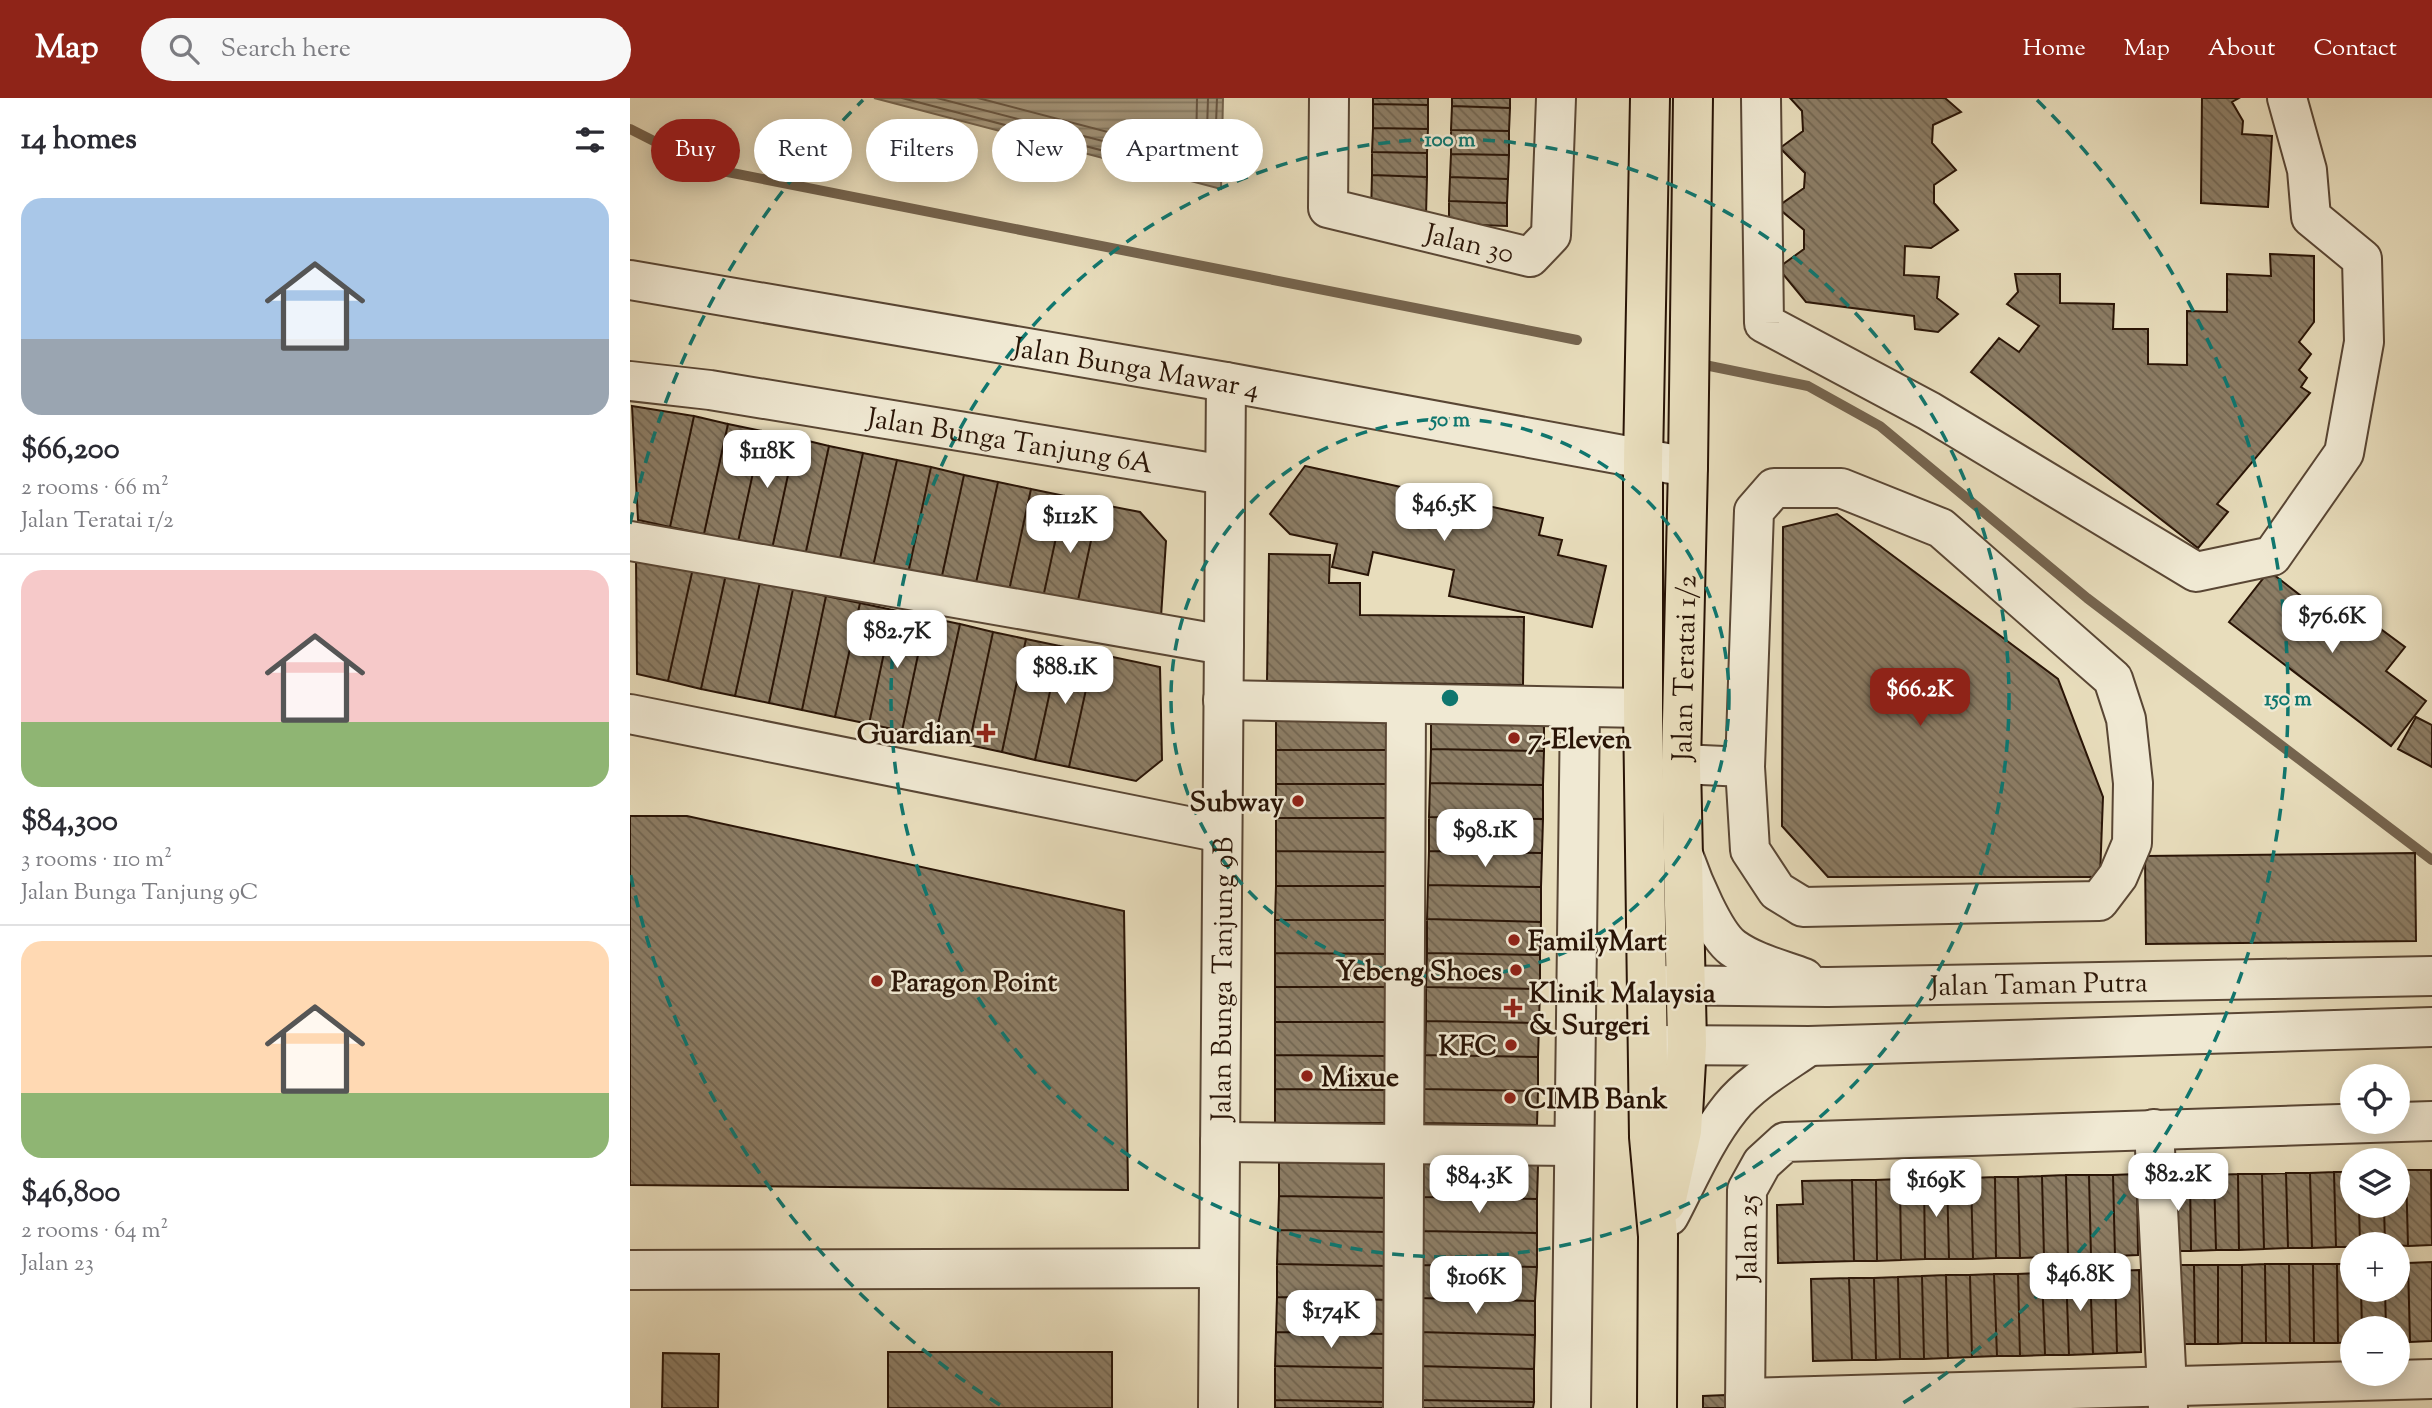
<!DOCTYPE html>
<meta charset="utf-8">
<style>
:root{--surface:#fff;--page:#f7f7f7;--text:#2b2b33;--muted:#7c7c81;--line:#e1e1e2;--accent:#8f2418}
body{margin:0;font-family:"Sorts Mill Goudy",serif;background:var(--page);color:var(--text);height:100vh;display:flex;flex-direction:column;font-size:26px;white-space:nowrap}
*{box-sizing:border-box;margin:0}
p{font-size:23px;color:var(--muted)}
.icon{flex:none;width:38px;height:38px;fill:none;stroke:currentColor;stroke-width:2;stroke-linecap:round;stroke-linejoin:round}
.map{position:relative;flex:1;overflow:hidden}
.side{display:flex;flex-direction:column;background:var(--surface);width:630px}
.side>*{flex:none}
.guide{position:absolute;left:21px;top:21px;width:665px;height:63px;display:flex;gap:14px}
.buttons{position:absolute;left:1710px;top:966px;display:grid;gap:14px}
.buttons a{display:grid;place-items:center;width:70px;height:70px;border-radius:50%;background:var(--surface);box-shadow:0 4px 18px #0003;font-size:35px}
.price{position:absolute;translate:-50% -60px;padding:0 16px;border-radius:14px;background:#fff;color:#222;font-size:23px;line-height:46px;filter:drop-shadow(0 2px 4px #0008)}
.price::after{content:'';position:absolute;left:50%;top:42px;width:21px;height:16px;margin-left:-10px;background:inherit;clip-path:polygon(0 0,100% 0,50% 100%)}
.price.active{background:var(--accent);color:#fff}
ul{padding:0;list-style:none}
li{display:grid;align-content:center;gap:14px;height:371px;padding:0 21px}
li+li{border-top:2px solid var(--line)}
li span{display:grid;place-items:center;height:217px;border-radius:21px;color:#555}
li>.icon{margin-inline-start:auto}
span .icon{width:126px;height:126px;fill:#fffc;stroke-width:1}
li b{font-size:30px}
h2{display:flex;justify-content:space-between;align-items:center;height:84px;padding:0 21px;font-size:30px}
.tag{padding:0 24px;border-radius:32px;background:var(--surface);box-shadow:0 4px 18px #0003;font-size:24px;line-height:63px}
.tag.active{background:var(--accent);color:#fff}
header{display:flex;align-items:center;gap:42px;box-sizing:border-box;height:98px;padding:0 35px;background:var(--accent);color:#fff}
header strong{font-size:33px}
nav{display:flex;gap:38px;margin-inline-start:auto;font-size:24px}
.search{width:490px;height:63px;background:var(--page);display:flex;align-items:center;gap:18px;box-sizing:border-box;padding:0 24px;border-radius:38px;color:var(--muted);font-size:26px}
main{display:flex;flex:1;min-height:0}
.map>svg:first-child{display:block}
.water{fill:url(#water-rules);stroke:#75644e;stroke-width:2}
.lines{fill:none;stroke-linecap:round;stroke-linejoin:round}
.shore{stroke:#685642;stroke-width:2}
.stream{stroke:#75644e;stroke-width:10}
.building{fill:url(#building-back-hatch);stroke:#291406;stroke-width:2}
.minor-casing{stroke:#594634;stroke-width:42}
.major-casing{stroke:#291406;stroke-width:42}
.minor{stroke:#f0e9d3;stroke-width:38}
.major{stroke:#e8ddbc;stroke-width:38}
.ring{fill:none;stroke:#0f766e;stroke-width:3.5;stroke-dasharray:12 9}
.poi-dot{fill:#8f2418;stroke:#f0e9d3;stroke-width:2.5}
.labels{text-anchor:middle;stroke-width:5;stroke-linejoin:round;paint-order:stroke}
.street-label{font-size:28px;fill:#291406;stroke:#f0e9d3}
.poi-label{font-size:28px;font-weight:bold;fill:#291406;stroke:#f0e9d3;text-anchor:start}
.centre{fill:#0f766e;stroke:#f0e9d3;stroke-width:3.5}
.ring-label{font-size:21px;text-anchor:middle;font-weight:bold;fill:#0f766e;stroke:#f0e9d3;stroke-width:5;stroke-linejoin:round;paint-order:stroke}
</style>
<header>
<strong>Map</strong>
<div class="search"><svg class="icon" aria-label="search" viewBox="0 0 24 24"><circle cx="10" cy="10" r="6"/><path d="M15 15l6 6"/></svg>Search here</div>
<nav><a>Home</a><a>Map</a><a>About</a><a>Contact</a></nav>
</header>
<main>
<section class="side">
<h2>14 homes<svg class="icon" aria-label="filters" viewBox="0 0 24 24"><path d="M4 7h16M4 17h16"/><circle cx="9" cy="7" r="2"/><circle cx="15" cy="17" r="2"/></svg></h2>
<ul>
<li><span style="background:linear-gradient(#a9c7e8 65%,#9aa5b1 0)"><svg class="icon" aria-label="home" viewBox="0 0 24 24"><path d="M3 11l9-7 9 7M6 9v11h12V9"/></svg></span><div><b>$66,200</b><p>2 rooms · 66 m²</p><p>Jalan Teratai 1/2</p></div></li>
<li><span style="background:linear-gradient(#f6c9c9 70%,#8fb573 0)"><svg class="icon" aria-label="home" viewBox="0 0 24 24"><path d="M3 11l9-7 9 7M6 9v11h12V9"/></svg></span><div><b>$84,300</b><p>3 rooms · 110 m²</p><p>Jalan Bunga Tanjung 9C</p></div></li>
<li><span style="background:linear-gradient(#ffd9b3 70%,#8fb573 0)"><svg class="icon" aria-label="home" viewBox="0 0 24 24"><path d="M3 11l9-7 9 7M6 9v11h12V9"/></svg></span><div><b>$46,800</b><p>2 rooms · 64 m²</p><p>Jalan 23</p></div></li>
</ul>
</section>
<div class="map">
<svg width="1802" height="1310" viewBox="0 0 1802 1310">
<defs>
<pattern id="water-rules" width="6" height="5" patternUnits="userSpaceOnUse" patternTransform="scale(1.75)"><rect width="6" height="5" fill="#a7997e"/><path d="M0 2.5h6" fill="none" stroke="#887c65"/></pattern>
<pattern id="building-back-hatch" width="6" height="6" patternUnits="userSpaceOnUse" patternTransform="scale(1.75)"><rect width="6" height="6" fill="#8c7d65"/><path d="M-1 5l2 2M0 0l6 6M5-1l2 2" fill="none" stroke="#726551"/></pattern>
</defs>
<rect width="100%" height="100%" fill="#e8ddbc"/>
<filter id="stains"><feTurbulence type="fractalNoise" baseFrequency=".00286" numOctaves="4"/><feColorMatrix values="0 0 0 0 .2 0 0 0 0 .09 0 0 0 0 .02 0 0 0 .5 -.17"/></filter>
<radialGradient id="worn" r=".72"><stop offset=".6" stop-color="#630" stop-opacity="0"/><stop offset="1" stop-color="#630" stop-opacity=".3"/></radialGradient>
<path class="water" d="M244,0H593L591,91Z"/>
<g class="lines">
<path class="shore" d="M272,0L581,81L584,77L587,0
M307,0L573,69L576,66L578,0
M348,0L562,56L566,53L567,0"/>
<path class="stream" d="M0,31L77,70L947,242
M1065,265L1178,288L1250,328L1457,500L1802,762"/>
</g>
<path class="building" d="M743,0H798V7L743,6Z
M822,0H880V10L822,8Z
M1160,0H1315L1331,14L1303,27L1302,45L1326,72L1304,87V105L1328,132L1301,150L1275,148L1274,177L1309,179L1307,200L1328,216L1308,234L1285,231L1284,218L1176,204L1148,170L1174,151V132L1147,109L1174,90L1175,75L1150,50L1173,33L1172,13Z
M1572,0H1609L1602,4L1613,23L1612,36L1642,38L1638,109L1571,105Z
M743,6L798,7V31L743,30Z
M822,8L880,10L879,33L821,32Z
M743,30L798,31L797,55L742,54Z
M821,32L879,33V57L821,56Z
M742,54L797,55V79L742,77Z
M821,56L879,57L878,81L820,79Z
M742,77L797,79L796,118L741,117Z
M820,79L878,81L877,105L819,103Z
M819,103L877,105V128L819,126Z
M1640,156L1684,158V224L1669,244L1681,256L1669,272L1677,280L1671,289L1680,295L1587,406L1598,414L1568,450L1341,274L1369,240L1389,254L1409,228L1377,206L1388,194L1385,176H1430V205L1484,206L1483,231H1518V266L1557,267V213L1597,214V176L1641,178Z
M2,308L64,318L40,429L8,422Z
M64,318L98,326L74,436L40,429Z
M98,326L132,333L108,444L74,436Z
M132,333L166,340L142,451L108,444Z
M166,340L199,348L175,458L142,451Z
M199,348L233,355L209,465L175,458Z
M233,355L267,362L242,473L209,465Z
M267,362L301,369L277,480L242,473Z
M675,368L913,420L909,437L932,442L928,457L976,468L962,529L819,498L824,472L743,454L738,477L702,469L707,446L660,436L640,416Z
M301,369L334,377L310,487L277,480Z
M334,377L368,384L344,494L310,487Z
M368,384L401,391L377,502L344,494Z
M401,391L435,398L411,509L377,502Z
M435,398L469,406L445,516L411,509Z
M469,406L510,414L536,443L530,534L445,516Z
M1207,416L1428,581L1473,699L1470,779H1198L1152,728L1153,429Z
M639,456L700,457L699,485H730V517L894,519L893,587L637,583Z
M6,460L63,470L38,583L7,576Z
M63,470L96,476L71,591L38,583Z
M1639,473L1701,521L1714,504L1775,549L1756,573L1796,603L1761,648L1599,524Z
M96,476L130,484L105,598L71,591Z
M130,484L163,491L139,605L105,598Z
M163,491L196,498L172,612L139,605Z
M196,498L230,505L205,619L172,612Z
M230,505L263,512L239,626L205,619Z
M263,512L296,519L272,633L239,626Z
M296,519L330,526L305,640L272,633Z
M330,526L363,534L339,647L305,640Z
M363,534L396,541L372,654L339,647Z
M396,541L430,548L405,662L372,654Z
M430,548L464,555L439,669L405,662Z
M464,555L530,569L532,662L506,683L439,669Z
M801,617L914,619V653L801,651Z
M646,618H758L759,652H646Z
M1786,619L1802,627V669L1768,651Z
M801,651L914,653L913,687L800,685Z
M646,652H759L758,686H646Z
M800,685L913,687V721L799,719Z
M646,686H758V720H646Z
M0,718H57L494,813L498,1092L0,1087Z
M799,719L913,721L912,755L799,753Z
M646,720H758V754L646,753Z
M646,753L758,754V788H646Z
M799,753L912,755L911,789L798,787Z
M1785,755L1786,843L1516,846L1515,758Z
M798,787L911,789V824L797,821Z
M646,788H758V822H645Z
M797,821L911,824L910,857L797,855Z
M645,822H758V856L645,855Z
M645,855L758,856V889H645Z
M797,855L910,857V891L796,889Z
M645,889H758V924H645Z
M796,889L910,891L909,925L796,923Z
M796,923L909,925L908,959L795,957Z
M645,924H758V958L645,957Z
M645,957L758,958V992L645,991Z
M795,957L908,959V993L794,991Z
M645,991L758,992L757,1025H645Z
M794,991L908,993L907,1027L794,1025Z
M649,1064L760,1066L759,1100L649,1098Z
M791,1065L908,1067L907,1101L790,1099Z
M1768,1072H1776L1778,1148L1755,1146L1754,1108H1768Z
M1776,1072H1801L1802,1147L1778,1148Z
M1704,1074L1706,1149L1682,1150L1680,1075Z
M1704,1074H1722V1108H1729L1730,1146H1722V1149H1706Z
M1656,1075L1658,1150L1634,1151L1632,1076Z
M1656,1075H1680L1682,1150H1658Z
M1507,1076L1508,1157L1485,1158L1483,1077Z
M1608,1076L1609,1152H1586L1584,1077Z
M1608,1076H1632L1634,1151L1609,1152Z
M1436,1077L1438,1158L1414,1159L1412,1078Z
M1436,1077H1459L1461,1158H1438Z
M1459,1077H1483L1485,1158H1461Z
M1560,1077L1561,1153H1537L1535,1078Z
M1560,1077H1584L1586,1152L1561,1153Z
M1412,1078L1414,1159L1390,1160L1388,1079Z
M1365,1079L1366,1160L1343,1161L1341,1080Z
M1365,1079H1388L1390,1160H1366Z
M1317,1080L1319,1161H1295L1294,1081Z
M1317,1080H1341L1343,1161H1319Z
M1270,1081L1271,1162L1247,1163L1246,1082Z
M1270,1081H1294L1295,1161L1271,1162Z
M1222,1082L1224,1163L1148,1165L1147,1107L1173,1106L1172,1083Z
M1222,1082H1246L1247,1163H1224Z
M649,1098L759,1100L758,1134L648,1132Z
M790,1099L907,1101V1135L790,1133Z
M1729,1108H1754L1755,1146H1730Z
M648,1132L758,1134V1168L647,1166Z
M790,1133L907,1135V1169L789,1167Z
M1802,1164V1243L1780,1244L1778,1165Z
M1768,1165H1778L1780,1244H1768V1230H1756L1755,1192H1768Z
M647,1166L758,1168V1202L647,1199Z
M1635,1166H1659L1660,1245H1636Z
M1635,1166L1636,1245H1612V1167Z
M1659,1166H1683L1684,1245H1660Z
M1683,1166H1707L1708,1245H1684Z
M1707,1166H1722V1192H1731L1732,1230H1722V1244L1708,1245Z
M789,1167L907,1169L905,1203L788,1200Z
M1540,1167H1564L1565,1246H1541Z
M1564,1167H1588V1246H1565Z
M1588,1167H1612V1245L1588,1246Z
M1509,1172L1511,1254L1487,1255L1485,1173Z
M1460,1173H1485L1487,1255L1463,1256Z
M1460,1173L1463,1256L1439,1257L1436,1174Z
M1436,1174L1439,1257H1415L1412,1175Z
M1412,1175L1415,1257L1390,1258L1388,1176Z
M1364,1176H1388L1390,1258H1367Z
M1364,1176L1367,1258L1342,1259L1340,1177Z
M1316,1177H1340L1342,1259L1318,1260Z
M1316,1177L1318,1260L1294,1261L1292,1178Z
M1292,1178L1294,1261H1270L1268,1179Z
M1268,1179L1270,1261L1246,1262L1244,1180Z
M1219,1180H1244L1246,1262H1222Z
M1219,1180L1222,1262L1183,1263L1181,1181Z
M1731,1192H1755L1756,1230H1732Z
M647,1199L758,1202L757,1236L646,1234Z
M788,1200L905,1203V1237L788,1234Z
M646,1234L757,1236L756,1270L645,1268Z
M788,1234L905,1237L904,1271L787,1268Z
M258,1254H482V1310H258Z
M33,1255L89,1256L88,1310H32Z
M645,1268L756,1270V1304L645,1302Z
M787,1268L904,1271V1304L786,1302Z
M1095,1297V1310H1073V1298Z
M645,1302L756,1304L755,1310H645Z
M786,1302L904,1304L903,1310H786Z"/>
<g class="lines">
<defs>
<g id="minor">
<path id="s1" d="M699,0L698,110L900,159L921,137L926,0"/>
<path d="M1131,0L1134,225L1299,313L1566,474L1642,458L1714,355L1734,244L1732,161L1681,119L1677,72L1657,0"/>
<path id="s2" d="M0,182L596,284L1058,369"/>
<path id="s3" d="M0,283L80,292L595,377"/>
<path d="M1144,390H1211L1311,430L1483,581L1496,621L1503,685L1502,745L1488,778L1469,803L1173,809L1147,793L1120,752L1115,669L1124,413Z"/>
<path d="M0,443L594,547"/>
<path d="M593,602L1013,610"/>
<path d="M0,616L592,735"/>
<path d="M1051,666L1115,669"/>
<path d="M1054,759C1062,782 1084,836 1103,850C1124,865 1150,871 1174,880"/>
<path id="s4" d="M1022,887L1198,889L1802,878"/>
<path d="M1024,947L1179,948L1802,929"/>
<path d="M1524,1031L1538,1310"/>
<path d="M590,1044L944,1048"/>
<path d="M1039,1118C1058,1082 1075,1041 1101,1009C1120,985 1155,965 1179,948"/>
<path d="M0,1172L589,1170"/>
<path d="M1115,1300L1802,1281"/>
<path id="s5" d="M588,1310L596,284"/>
<path d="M773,1310L776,606"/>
<path d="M941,1310L950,609"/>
<path id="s6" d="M1115,1310L1117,1092L1132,1065L1155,1044L1802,1023"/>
</g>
<g id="major">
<path d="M1020,0L1013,363V610L1019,1039L1028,1138L1027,1310"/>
<path id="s7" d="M1036,1105L1052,1033L1057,947L1051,666L1058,369L1063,0"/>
</g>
</defs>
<use href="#minor" class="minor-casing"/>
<use href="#major" class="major-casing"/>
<use href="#minor" class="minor"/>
<use href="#major" class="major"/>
</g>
<g class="ring">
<circle cx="820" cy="600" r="279"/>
<circle cx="820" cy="600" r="559"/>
<path d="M370 1307A838 838 0 0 1 0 774M0 426A838 838 0 0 1 233 2M1407 2A838 838 0 0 1 1270 1307"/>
</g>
<g class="poi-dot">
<path d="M352.5 624.5h7v7h7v7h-7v7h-7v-7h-7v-7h7z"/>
<circle cx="884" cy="640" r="7"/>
<circle cx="668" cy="703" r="7"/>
<circle cx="884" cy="842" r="7"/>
<circle cx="886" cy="872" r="7"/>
<circle cx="247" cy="883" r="7"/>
<path d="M879.5 899.5h7v7h7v7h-7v7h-7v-7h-7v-7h7z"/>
<circle cx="881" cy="947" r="7"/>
<circle cx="677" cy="978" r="7"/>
<circle cx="880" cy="1000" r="7"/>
</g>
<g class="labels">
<g class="street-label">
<text dy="10" stroke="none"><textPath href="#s1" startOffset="256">Jalan 30</textPath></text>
<text dy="10" stroke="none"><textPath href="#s2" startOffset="514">Jalan Bunga Mawar 4</textPath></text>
<text dy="10" stroke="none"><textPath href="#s3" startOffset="385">Jalan Bunga Tanjung 6A</textPath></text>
<text dy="10" stroke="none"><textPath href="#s7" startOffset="537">Jalan Teratai 1/2</textPath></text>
<text dy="10" stroke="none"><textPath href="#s5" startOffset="429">Jalan Bunga Tanjung 9B</textPath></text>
<text dy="10" stroke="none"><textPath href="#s4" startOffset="387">Jalan Taman Putra</textPath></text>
<text dy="10" stroke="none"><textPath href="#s6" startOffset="170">Jalan 25</textPath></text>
</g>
<g class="poi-label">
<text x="342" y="645" text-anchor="end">Guardian</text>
<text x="898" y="650">7-Eleven</text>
<text x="654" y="713" text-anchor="end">Subway</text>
<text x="898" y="852">FamilyMart</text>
<text x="872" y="882" text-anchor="end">Yebeng Shoes</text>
<text x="261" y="893">Paragon Point</text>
<text x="899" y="904">Klinik Malaysia<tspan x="899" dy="32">&amp; Surgeri</tspan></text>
<text x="867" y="957" text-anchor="end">KFC</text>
<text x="691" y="988">Mixue</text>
<text x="894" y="1010">CIMB Bank</text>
</g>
</g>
<circle cx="820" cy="600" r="10" class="centre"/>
<g class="ring-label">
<text x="820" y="48">100 m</text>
<text x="820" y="328">50 m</text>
<text x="1658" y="607">150 m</text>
</g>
<rect width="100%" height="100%" filter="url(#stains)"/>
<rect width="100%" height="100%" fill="url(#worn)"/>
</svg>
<div class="buttons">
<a><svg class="icon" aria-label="locate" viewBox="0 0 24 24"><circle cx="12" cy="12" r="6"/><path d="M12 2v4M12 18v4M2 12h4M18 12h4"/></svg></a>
<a><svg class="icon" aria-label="layers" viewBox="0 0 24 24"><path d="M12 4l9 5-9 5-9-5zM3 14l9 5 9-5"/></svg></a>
<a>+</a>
<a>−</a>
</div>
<b class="price" style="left:137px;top:392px">$118K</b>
<b class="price" style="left:814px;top:445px">$46.5K</b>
<b class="price" style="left:440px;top:457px">$112K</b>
<b class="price" style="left:1702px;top:557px">$76.6K</b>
<b class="price" style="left:267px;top:572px">$82.7K</b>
<b class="price" style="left:435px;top:608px">$88.1K</b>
<b class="price active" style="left:1290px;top:630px">$66.2K</b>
<b class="price" style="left:855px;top:771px">$98.1K</b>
<b class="price" style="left:1548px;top:1115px">$82.2K</b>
<b class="price" style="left:849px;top:1117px">$84.3K</b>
<b class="price" style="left:1306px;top:1121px">$169K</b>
<b class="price" style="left:1450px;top:1215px">$46.8K</b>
<b class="price" style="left:846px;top:1218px">$106K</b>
<b class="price" style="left:701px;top:1252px">$174K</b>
<div class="guide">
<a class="tag active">Buy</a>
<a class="tag">Rent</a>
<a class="tag">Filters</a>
<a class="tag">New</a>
<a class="tag">Apartment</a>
</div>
</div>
</main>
